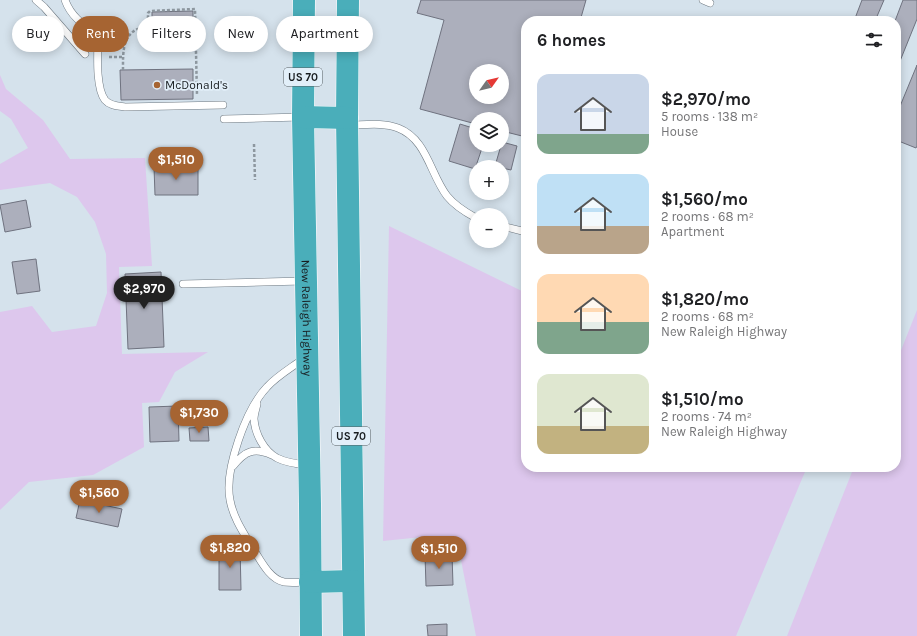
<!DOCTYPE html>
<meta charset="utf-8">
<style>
:root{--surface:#fff;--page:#f6f6f6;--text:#202124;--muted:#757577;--accent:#a66432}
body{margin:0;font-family:Karla,sans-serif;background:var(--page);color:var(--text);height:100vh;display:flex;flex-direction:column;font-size:15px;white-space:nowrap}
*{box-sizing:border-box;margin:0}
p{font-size:13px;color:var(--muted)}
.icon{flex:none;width:22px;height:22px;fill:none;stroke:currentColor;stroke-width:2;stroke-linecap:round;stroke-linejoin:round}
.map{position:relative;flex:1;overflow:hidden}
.drawer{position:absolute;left:521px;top:16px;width:380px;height:456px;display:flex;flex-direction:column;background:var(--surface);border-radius:16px;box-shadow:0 2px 10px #0003}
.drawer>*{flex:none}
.guide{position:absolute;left:12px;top:16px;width:380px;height:36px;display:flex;gap:8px}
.needle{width:26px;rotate:56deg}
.tools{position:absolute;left:469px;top:64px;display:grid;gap:8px}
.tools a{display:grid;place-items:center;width:40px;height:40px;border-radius:50%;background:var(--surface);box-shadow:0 2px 10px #0003;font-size:20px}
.price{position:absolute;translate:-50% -34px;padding:0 9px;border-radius:14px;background:var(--accent);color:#fff;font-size:13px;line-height:26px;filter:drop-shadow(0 1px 2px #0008)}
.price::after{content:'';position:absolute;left:50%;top:24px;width:12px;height:9px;margin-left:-6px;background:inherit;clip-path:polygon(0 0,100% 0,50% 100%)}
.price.on{background:#222;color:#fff}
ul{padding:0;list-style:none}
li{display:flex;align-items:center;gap:12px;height:100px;padding:0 16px}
li span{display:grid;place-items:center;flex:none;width:112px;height:80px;border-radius:12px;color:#555}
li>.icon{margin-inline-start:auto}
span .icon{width:48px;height:48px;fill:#fffc;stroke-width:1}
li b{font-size:17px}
h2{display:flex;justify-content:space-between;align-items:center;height:48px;padding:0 16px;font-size:17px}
.chip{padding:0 14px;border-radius:18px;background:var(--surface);box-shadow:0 2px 10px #0003;font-size:14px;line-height:36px}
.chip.on{background:var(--accent);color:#fff}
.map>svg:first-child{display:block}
.green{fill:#ddc7ed}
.building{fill:#acafbc;stroke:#6f727f;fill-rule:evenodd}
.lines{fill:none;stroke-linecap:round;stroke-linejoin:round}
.service-casing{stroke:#6e7982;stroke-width:8}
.trunk-casing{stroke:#fff;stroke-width:23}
.path{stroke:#8d979f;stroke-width:2.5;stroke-dasharray:3 2;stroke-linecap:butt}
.service{stroke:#fff;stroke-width:7}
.trunk{stroke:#4aaeba;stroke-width:22}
.poi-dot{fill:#a66432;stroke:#e2eff9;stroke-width:1.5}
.labels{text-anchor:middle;stroke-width:3.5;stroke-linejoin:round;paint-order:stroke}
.shield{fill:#e2eff9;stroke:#555c61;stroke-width:1}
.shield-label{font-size:11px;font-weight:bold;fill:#181d20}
.poi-label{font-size:12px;fill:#181d20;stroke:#e2eff9;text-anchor:start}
.street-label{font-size:12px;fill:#181d20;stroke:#e2eff9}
</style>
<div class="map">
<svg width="917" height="636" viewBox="0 0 917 636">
<rect width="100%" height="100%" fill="#d5e2ec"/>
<path class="green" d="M0,75L6,89L43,120L70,159L145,158L152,266L119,267L122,354L208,352L175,372L159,402L142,403L144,447L93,475L29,482L0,510V312L32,306L52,332L96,326L107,293L106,254L95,222L77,197L50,183L0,190V164L28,148L11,119L0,111Z
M389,226L526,293V467H807L736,636H476L460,555L422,537L383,541Z
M917,310V636H787L854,467H896V363Z"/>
<path class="building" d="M421,0H586L580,21H526V137L502,131V119H476V124L420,109L444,20L417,13ZM476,71H502V97H476Z
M862,0H884L875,21H854Z
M903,0H917V19L896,71V21H895Z
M193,11V44L152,45V12Z
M917,65V146L916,148L896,140V116Z
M193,69V99L121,100L120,70Z
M460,124L476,129V145H490L488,150L482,148L475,169L449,161Z
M502,142L517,146L511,170L502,168V167L495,166Z
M154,167H198V195H155Z
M26,200L31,227L5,232L0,205Z
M36,259L40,291L17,294L12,262Z
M161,272L164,347L128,349L125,274Z
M178,406L179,441L150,442L149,407Z
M208,427L209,441H190L189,428Z
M80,500L122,509L118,527L76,518Z
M219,547H240L241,590H219Z
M452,554L453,585L426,586L425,555Z
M447,624V636H428L427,625Z"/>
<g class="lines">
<defs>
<path id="service" d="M36,0L44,7L85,54
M65,0C71,17 84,25 98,35C98,51 95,87 105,100C110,106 118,106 125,107L223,105
M703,0L710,3
M224,119L301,117
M349,125C364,125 383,122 398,128C427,139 430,174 447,196C455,206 465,212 476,218
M502,226L526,232
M183,284L303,281
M303,359C291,368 277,376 267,387C246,409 224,470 230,500C233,517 243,532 252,547C260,559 269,579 284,582C292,583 301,582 309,582
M257,404C256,409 254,414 254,419C255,434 264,451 277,458C287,463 297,464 307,465
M233,466C245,451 254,447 272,455"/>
<g id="trunk">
<path id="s1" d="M304,0L303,117L310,504L311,636"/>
<path d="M348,0L347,118L354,636"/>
<path d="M303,117L347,118"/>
<path d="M310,582L353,581"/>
</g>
</defs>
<use href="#service" class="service-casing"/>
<use href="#trunk" class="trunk-casing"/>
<path class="path" d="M109,57H122
M123,70C123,49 122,30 148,26V13L150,11L195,9L197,95
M254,144L255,180"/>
<use href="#service" class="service"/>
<use href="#trunk" class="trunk"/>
</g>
<circle class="poi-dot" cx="157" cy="85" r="4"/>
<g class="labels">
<g class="shield">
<rect x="284" y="68" width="38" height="18" rx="3"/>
<rect x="332" y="427" width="38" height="18" rx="3"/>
</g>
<g class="shield-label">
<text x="303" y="81">US 70</text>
<text x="351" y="440">US 70</text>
</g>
<g class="poi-label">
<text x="165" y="89">McDonald's</text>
</g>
<g class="street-label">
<text dy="4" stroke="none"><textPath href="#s1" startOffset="318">New Raleigh Highway</textPath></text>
</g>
</g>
</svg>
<div class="tools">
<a><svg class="needle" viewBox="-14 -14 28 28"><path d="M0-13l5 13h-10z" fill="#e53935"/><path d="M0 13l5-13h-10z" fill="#757577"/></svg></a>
<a><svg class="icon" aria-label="layers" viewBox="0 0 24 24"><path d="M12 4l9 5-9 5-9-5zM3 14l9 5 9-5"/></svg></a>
<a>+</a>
<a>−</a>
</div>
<b class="price" style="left:176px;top:181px">$1,510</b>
<b class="price on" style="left:144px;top:310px">$2,970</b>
<b class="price" style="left:199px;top:434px">$1,730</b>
<b class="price" style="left:99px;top:514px">$1,560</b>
<b class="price" style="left:230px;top:569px">$1,820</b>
<b class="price" style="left:439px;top:570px">$1,510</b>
<div class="guide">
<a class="chip">Buy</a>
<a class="chip on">Rent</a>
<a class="chip">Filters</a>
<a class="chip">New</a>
<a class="chip">Apartment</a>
</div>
<section class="drawer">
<h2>6 homes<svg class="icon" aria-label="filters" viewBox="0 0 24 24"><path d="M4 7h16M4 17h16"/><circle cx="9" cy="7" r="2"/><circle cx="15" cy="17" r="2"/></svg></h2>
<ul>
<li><span style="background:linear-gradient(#c9d6e8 75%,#7fa58c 0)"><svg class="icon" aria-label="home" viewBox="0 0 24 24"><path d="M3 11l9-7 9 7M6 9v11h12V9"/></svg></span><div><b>$2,970/mo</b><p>5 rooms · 138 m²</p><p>House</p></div></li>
<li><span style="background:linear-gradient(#bfe0f5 65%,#b9a48a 0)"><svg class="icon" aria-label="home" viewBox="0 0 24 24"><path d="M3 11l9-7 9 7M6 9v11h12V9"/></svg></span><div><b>$1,560/mo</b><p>2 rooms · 68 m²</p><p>Apartment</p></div></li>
<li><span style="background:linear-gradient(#ffd9b3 60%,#7fa58c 0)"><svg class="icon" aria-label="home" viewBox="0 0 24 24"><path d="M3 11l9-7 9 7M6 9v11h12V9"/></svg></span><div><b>$1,820/mo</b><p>2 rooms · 68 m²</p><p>New Raleigh Highway</p></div></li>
<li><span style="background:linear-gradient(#dfe7d0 65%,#c2b280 0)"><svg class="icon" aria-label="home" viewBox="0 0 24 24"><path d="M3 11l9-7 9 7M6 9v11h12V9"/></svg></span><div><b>$1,510/mo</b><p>2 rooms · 74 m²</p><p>New Raleigh Highway</p></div></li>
</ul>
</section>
</div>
